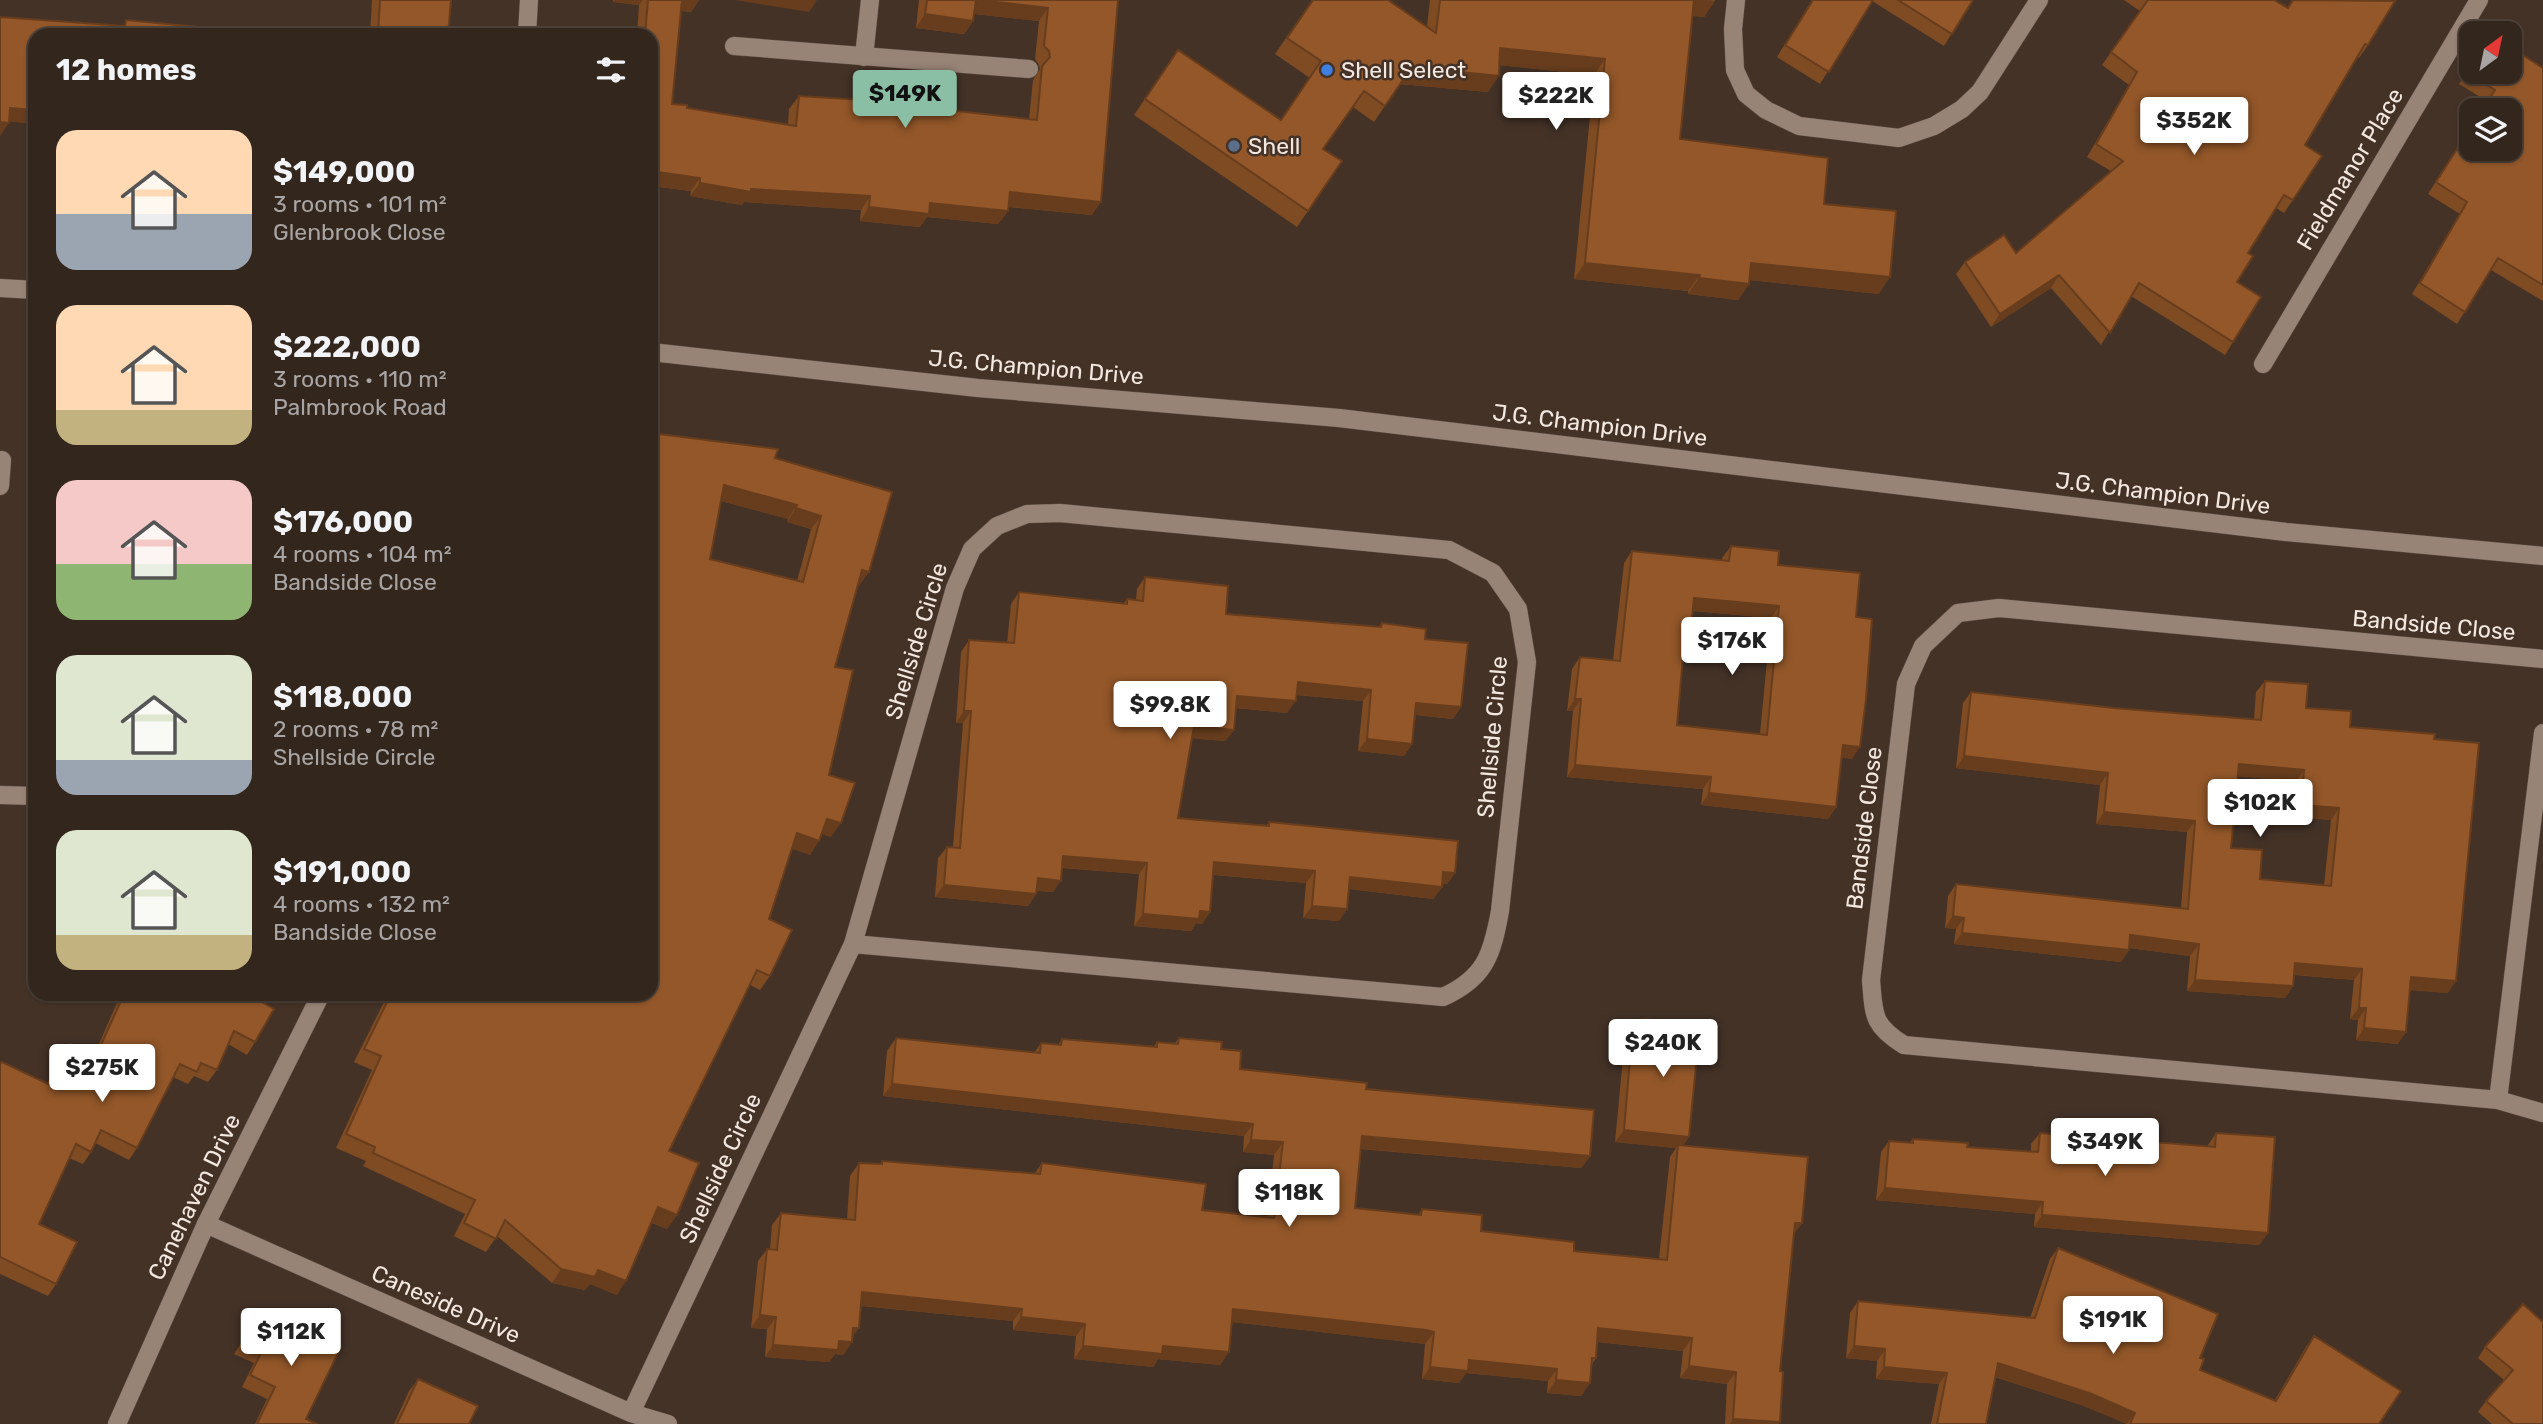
<!DOCTYPE html>
<meta charset="utf-8">
<style>
:root{--surface:#33261d;--page:#3b2e26;--text:#f1f3f6;--muted:#a9a5a4;--line:#4e433b;--accent:#8abfa5}
body{margin:0;font-family:Rubik,sans-serif;background:var(--page);color:var(--text);height:100vh;display:flex;flex-direction:column;font-size:26px;white-space:nowrap}
*{box-sizing:border-box;margin:0}
p{font-size:23px;color:var(--muted)}
.icon{flex:none;width:38px;height:38px;fill:none;stroke:currentColor;stroke-width:2;stroke-linecap:round;stroke-linejoin:round}
.map{position:relative;flex:1;overflow:hidden}
.drawer{position:absolute;left:28px;top:28px;width:630px;height:973px;display:flex;flex-direction:column;background:var(--surface);border-radius:21px;box-shadow:0 2px 5px #0004,0 0 0 2px var(--line)}
.drawer>*{flex:none}
.needle{width:46px;rotate:33deg}
.fabs{position:absolute;left:2459px;top:21px;display:grid;gap:14px}
.fabs a{display:grid;place-items:center;width:63px;height:63px;border-radius:14px;background:var(--surface);box-shadow:0 2px 5px #0004,0 0 0 2px var(--line);font-size:35px}
.price{position:absolute;translate:-50% -60px;padding:0 16px;border-radius:7px;background:#fff;color:#222;font-size:23px;line-height:46px;filter:drop-shadow(0 2px 4px #0008)}
.price::after{content:'';position:absolute;left:50%;top:42px;width:21px;height:16px;margin-left:-10px;background:inherit;clip-path:polygon(0 0,100% 0,50% 100%)}
.price.active{background:var(--accent);color:#111}
ul{padding:0;list-style:none}
li{display:flex;align-items:center;gap:21px;height:175px;padding:0 28px}
li span{display:grid;place-items:center;flex:none;width:196px;height:140px;border-radius:21px;color:#555}
li>.icon{margin-inline-start:auto}
span .icon{width:84px;height:84px;fill:#fffc;stroke-width:1}
li b{font-size:30px}
h2{display:flex;justify-content:space-between;align-items:center;height:84px;padding:0 28px;font-size:30px}
.map>svg:first-child{display:block}
.lines{fill:none;stroke-linecap:round;stroke-linejoin:round}
.minor-casing{stroke:#5e5045;stroke-width:19}
.tertiary-casing{stroke:#5e5045;stroke-width:19}
.secondary-casing{stroke:#5e5045;stroke-width:19}
.minor{stroke:#988477;stroke-width:18}
.tertiary{stroke:#988477;stroke-width:18}
.secondary{stroke:#988477;stroke-width:18}
.wall{fill:#7e4b23;fill-rule:evenodd}
.shaded-wall{fill:#673d1d}
.building{fill:#935729;stroke:#673d1d;stroke-width:2;fill-rule:evenodd}
.shop-dot{fill:#3f7fe0;stroke:#443227;stroke-width:2.5}
.service-dot{fill:#5c6f8a;stroke:#443227;stroke-width:2.5}
.labels{text-anchor:middle;stroke-width:5;stroke-linejoin:round;paint-order:stroke}
.poi-label{font-size:23px;fill:#f3e8e0;stroke:#443227;text-anchor:start}
.street-label{font-size:23px;fill:#f3e8e0;stroke:#443227}
</style>
<div class="map">
<svg width="2543" height="1424" viewBox="0 0 2543 1424">
<rect width="100%" height="100%" fill="#443227"/>
<g class="lines">
<defs>
<path id="minor" d="M1736,0L1733,29L1735,70L1746,94L1766,110L1799,126L1899,138L1934,126L1962,109L1980,92L2039,0
M734,46L1029,69
M864,57L870,0
M2263,364L2479,0
M0,486L2,460
M2543,659L1999,608L1958,613L1923,646L1906,684L1871,980C1874,1015 1872,1025 1904,1045L2498,1100L2543,1113
M0,795L35,796
M2498,1100L2543,733
M206,1224L631,1413L668,1424
M631,1413L853,944L955,588L972,549L997,526L1027,514L1060,513L1449,550L1493,573L1518,609L1527,662L1500,911C1492,955 1485,978 1443,997L853,944"/>
<path id="tertiary" d="M527,35L529,0
M117,1424L206,1224L321,994"/>
<path id="secondary" d="M0,288L35,290
M651,352L978,388L1339,418L2286,532L2543,556"/>
</defs>
<use href="#minor" class="minor-casing"/>
<use href="#tertiary" class="tertiary-casing"/>
<use href="#secondary" class="secondary-casing"/>
<use href="#minor" class="minor"/>
<use href="#tertiary" class="tertiary"/>
<use href="#secondary" class="secondary"/>
</g>
<path class="wall" d="M372,0H451L448,35H370Z
M613,0H699L691,12L681,11L672,104L687,108L788,125L789,109L799,96L871,100V96L881,83L939,109L1029,119L1033,80L1040,69L1039,65L1035,59L1039,21L974,14L973,21L964,34L916,28L919,0H1118L1092,215L1008,207V211L998,224L927,217L920,227L860,221L861,210L744,202L742,205L690,196L691,191L651,186V35H637L639,5L613,2Z
M1312,0L1427,27L1430,0H1715L1704,17L1693,16L1680,139L1824,204L1879,294L1749,280V284L1738,300L1688,294V291L1574,279L1594,75L1499,65L1488,92L1400,84L1374,122L1353,107L1323,149L1342,161L1297,227L1134,115L1178,50L1281,120L1310,78L1275,54Z
M1812,0H1973L1944,46L1872,1L1820,84L1777,57Z
M2124,0H2274L2287,8L2292,0H2394L2368,45L2359,58L2357,57L2305,145L2293,200L2284,213L2276,208L2248,253L2237,282L2233,342L2225,355L2131,296L2101,345L2051,288L1991,327L1956,274L1965,262L2016,253L2111,171L2087,157L2129,85L2102,65L2140,11Z
M2471,65V72L2543,68V301L2491,270L2457,324L2412,294L2460,214L2428,194L2471,126V149L2510,110H2481L2487,101L2459,84Z
M651,433L775,458L892,492L859,586L857,585L835,667L829,775L831,837L822,834L810,855L792,848L769,919L770,976L760,990L750,985L669,1151L677,1215L667,1229L652,1223L617,1295L590,1284L585,1290L552,1283L497,1236L486,1252L454,1236L465,1214L363,1166L366,1161L336,1148L372,1070L354,1062L388,994H651ZM721,501L788,519L787,522L811,529L797,581L710,559Z
M1731,546L1778,565L1856,617L1852,759L1842,757L1836,807L1828,819L1701,805L1703,789L1567,777L1573,711H1567L1572,669L1580,657L1613,660L1624,563L1632,551L1722,561V558ZM1693,611L1771,618L1760,734L1677,725L1683,655L1689,647Z
M1145,577L1226,614L1379,627L1382,623L1425,639L1461,707L1453,719L1415,715L1412,744L1404,756L1358,751L1363,701L1296,695L1287,713L1235,708L1234,730L1225,741L1192,738L1178,818L1267,825L1269,822L1455,873L1447,884H1442V887L1433,899L1349,889L1339,921L1303,918L1306,883L1213,875L1210,912L1202,924L1196,923L1191,931L1134,926L1139,874L1062,868L1053,892L1037,891L1036,894L1028,906L935,897L938,858L947,847H953L963,723H956L961,652L969,640L1007,643L1011,604L1019,592L1124,603L1127,599L1136,600L1137,589Z
M2265,681L2306,708L2350,727L2434,739L2448,993L2410,990L2398,1044L2356,1040L2358,1020L2350,1019L2354,980L2294,975L2293,986L2285,998L2187,991L2190,956L2129,948V950L2121,962L1954,944L1956,929L1945,928L1948,896L1956,884L2181,908L2187,832L2096,824L2100,785L1956,768L1963,703L1971,692L2114,708L2254,719L2256,692ZM2238,776L2296,781L2293,817L2331,820L2324,885L2260,879L2231,848Z
M121,994H248L255,1042L247,1055L228,1044L217,1070L208,1082L194,1076L188,1084L173,1077L137,1148L129,1160L95,1143L91,1152L83,1164L69,1158L39,1224L56,1284L48,1296L0,1274V1064L47,1084L61,1056L70,1044L94,1055Z
M1643,1019L1689,1137L1683,1145L1794,1235L1780,1371L1779,1424H1725L1727,1384L1680,1378L1683,1351L1597,1342L1596,1358L1592,1364L1590,1383L1581,1396L1547,1393L1548,1381L1466,1373L1459,1383L1422,1379L1425,1344L1418,1343L1232,1322L1229,1352L1220,1365L1158,1359L1153,1367L1074,1359L1076,1336L1013,1330V1321L861,1306L852,1342L843,1355L835,1354L829,1362L765,1357L767,1329L751,1328L758,1261L767,1249H770L772,1225L781,1213L847,1219L850,1176L859,1163L880,1164L882,1161L1035,1173L1042,1163L1202,1210L1267,1217L1274,1155L1243,1152L1244,1136L883,1096L887,1051L896,1038L1034,1053L1041,1043L1058,1045L1062,1039L1154,1046L1157,1042L1175,1043L1179,1038L1221,1049L1240,1069L1366,1089L1590,1156L1581,1168L1360,1149L1355,1208L1418,1215L1422,1209L1481,1231L1574,1251L1659,1259L1670,1157L1676,1148L1615,1142L1623,1058L1631,1046H1633L1635,1031Z
M2040,1133L2208,1147V1145L2216,1133L2268,1233L2259,1245L2034,1227L2035,1214L1876,1200L1881,1152L1889,1141L1910,1142L1913,1139L1967,1147L2031,1152V1144Z
M2058,1248L2200,1358V1370L2275,1400L2306,1347L2314,1336L2379,1424H2127L2084,1406L1995,1377L1986,1424H1931L1939,1384L1876,1379L1877,1361L1846,1358L1850,1313L1858,1301L2030,1318L2050,1259Z
M2523,1304L2543,1424H2492L2478,1412L2486,1401L2504,1380L2478,1358L2485,1347Z
M273,1312L306,1419L317,1424H255L267,1399L242,1387L254,1363L234,1354L242,1342Z
M418,1379L469,1424H394L409,1391Z"/>
<path class="shaded-wall" d="M614,0H643L639,5L613,2Z
M680,0H699L691,12L673,10Z
M735,0H817L809,12Z
M975,0L1048,8L1039,21L966,13Z
M1693,0H1706L1715,1L1704,17L1683,15Z
M925,14L973,21L964,34L916,28Z
M1500,48L1605,59L1594,75L1489,64Z
M1412,67L1499,76L1488,92L1400,84Z
M10,108L35,110V124L1,121Z
M0,122L9,123L0,136Z
M651,171L700,178L691,191L651,186Z
M700,183L751,189L870,196L861,210L744,202L742,205L690,196Z
M1010,192L1101,202L1092,215L1000,206Z
M930,203L1008,211L998,224L927,217L920,227L860,221L869,207Z
M1585,263L1700,275L1688,291L1574,279Z
M1751,263L1890,277L1879,294L1740,279Z
M2059,275L2051,288L1991,327L2000,314Z
M1699,278L1749,284L1738,300L1688,294Z
M724,485L797,505L788,519L714,499Z
M796,508L821,516L811,529L787,522Z
M862,570L869,572L859,586L852,584Z
M1694,598L1779,606L1771,618L1685,610Z
M1684,646L1689,647L1681,658Z
M1298,682L1371,690L1363,701L1289,694Z
M1237,696L1296,701L1287,713L1228,707Z
M1575,699H1581L1573,711H1567Z
M1416,703L1461,707L1453,719L1408,714Z
M964,711H971L963,723H956Z
M1194,726L1234,730L1225,741L1186,738Z
M1367,739L1412,744L1404,756L1358,751Z
M1843,745L1860,747L1852,759L1835,757Z
M1964,756L2108,773L2100,785L1956,768Z
M2239,764L2304,770L2296,781L2231,776Z
M1575,765L1711,777L1703,789L1567,777Z
M1709,793L1836,807L1828,819L1701,805Z
M2301,805L2339,808L2331,820L2293,817Z
M2104,812L2195,821L2187,832L2096,824Z
M827,819L841,823L831,837L818,833Z
M797,833L819,841L810,855L787,847Z
M1063,856L1147,863L1139,874L1055,867Z
M1214,862L1315,871L1306,883L1206,874Z
M1443,872L1455,873L1447,884L1435,883Z
M1350,877L1442,887L1433,899L1342,888Z
M1038,878L1061,881L1053,892L1030,890Z
M944,885L1036,894L1028,906L935,897Z
M1312,906L1347,909L1339,921L1303,918Z
M1200,911L1210,912L1202,924L1196,923L1191,931L1134,926L1143,914Z
M1953,916L1964,918L1956,929L1945,928Z
M1962,933L2129,950L2121,962L1954,944Z
M2130,935L2199,944L2190,956L2122,947Z
M2295,963L2362,969L2354,980L2287,974Z
M2411,977L2456,981L2448,993L2403,989Z
M2195,980L2293,986L2285,998L2187,991Z
M2359,1008H2366L2358,1020L2350,1019Z
M2364,1028L2406,1032L2398,1044L2356,1040Z
M892,1084L1253,1124L1244,1136L883,1096Z
M1624,1130L1689,1137L1681,1148L1678,1145L1676,1148L1615,1142Z
M1362,1136L1590,1156L1581,1168L1353,1148Z
M1251,1140L1283,1142L1274,1155L1243,1152Z
M1885,1188L2043,1202L2035,1214L1876,1200Z
M658,1207L677,1215L667,1229L649,1221Z
M2042,1215L2268,1233L2259,1245L2034,1227Z
M1795,1223H1802L1793,1236Z
M561,1269L598,1270L626,1281L617,1295L590,1284L585,1290L552,1283Z
M862,1292L1022,1309L1013,1321L854,1305Z
M1233,1309L1426,1330L1434,1332L1425,1344L1224,1321Z
M760,1315L776,1317L767,1329L751,1328Z
M1021,1317L1085,1324L1076,1336L1013,1330Z
M853,1328H859L850,1340Z
M1598,1328L1692,1338L1683,1351L1590,1341Z
M839,1341L852,1342L843,1355L835,1354L829,1362L765,1357L773,1345Z
M1083,1346H1163L1229,1352L1220,1365L1158,1359L1153,1367L1074,1359Z
M1854,1346L1885,1349L1877,1361L1846,1358Z
M1469,1360L1557,1369L1548,1381L1466,1373L1459,1383L1422,1379L1430,1367Z
M1998,1363L2092,1394L2135,1413L2127,1424L2084,1406L1990,1375Z
M1689,1366L1736,1372L1727,1384L1680,1378Z
M1884,1367L1947,1373L1939,1384L1876,1379Z
M1556,1380L1590,1383L1581,1396L1547,1393Z
M1733,1419L1780,1422L1779,1424H1730Z"/>
<path class="building" d="M380,0H451L448,35H378Z
M648,0H682L672,104L687,105V108L796,126L799,96L879,101L881,83L941,89L939,109L1037,120L1042,66L1050,57L1049,51L1044,46L1048,8L979,0H1118L1101,202L1010,192L1008,211L930,203L929,214L869,207L870,196L751,189V192L700,183V178L651,171V35H645Z
M927,0H976L973,21L925,14Z
M1313,0H1388L1436,33L1440,0H1694L1680,139L1828,158L1824,204L1896,211L1890,277L1751,263L1749,284L1699,278L1700,275L1585,263L1605,59L1500,48L1499,76L1412,67L1385,106L1364,91L1323,149L1342,161L1308,211L1145,99L1178,50L1281,120L1321,61L1287,38Z
M1813,0H1873L1829,72L1785,45Z
M1898,0H1973L1952,34Z
M2148,0H2274L2288,8L2293,0L2395,1L2368,45L2365,44L2305,145L2322,156L2293,200L2284,195L2248,253L2253,256L2237,282L2261,297L2233,342L2139,283L2110,333L2059,275L2000,314L1965,262L2004,235L2016,253L2123,161L2096,144L2137,72L2111,52Z
M0,17L125,26L126,20L251,32V35H35V110L10,108L9,123L0,122Z
M2510,47L2543,68V285L2498,258L2465,312L2420,283L2467,202L2436,182L2471,127V149H2510V110H2482L2495,90L2467,73L2471,66V72H2510Z
M651,433L778,449L775,458L892,492L869,572L862,570L835,667L853,670L829,775L855,783L841,823L827,819L819,841L797,833L769,919L792,930L770,976L757,970L669,1151L699,1163L677,1215L658,1207L626,1281L598,1270L595,1277L561,1269L505,1220L496,1239L464,1223L475,1200L373,1153L375,1147L346,1134L381,1056L364,1049L391,994H651ZM724,485L797,505L796,508L821,516L803,582L710,559Z
M1731,546L1779,551L1778,565L1860,573L1856,617L1872,619L1866,699L1860,747L1843,745L1836,807L1709,793L1711,777L1575,765L1581,699H1575L1580,657L1620,661L1632,551L1729,561ZM1694,598L1779,606L1767,735L1677,725L1684,646L1689,647Z
M1145,577L1228,586L1226,614L1381,627L1382,623L1426,629L1425,639L1468,643L1461,707L1416,703L1412,744L1367,739L1371,690L1298,682L1296,701L1237,696L1234,730L1194,726L1178,818L1269,826V822L1458,841L1455,873L1443,872L1442,887L1350,877L1347,909L1312,906L1315,871L1214,862L1210,912L1200,911L1199,919L1143,914L1147,863L1063,856L1061,881L1038,878L1036,894L944,885L947,847L960,848L971,711H964L969,640L1014,643L1019,592L1127,604V599L1143,601Z
M2265,681L2308,684L2306,708L2351,711L2350,727L2435,734L2434,739L2479,743L2456,981L2411,977L2406,1032L2364,1028L2366,1008H2359L2362,969L2295,963L2293,986L2195,980L2199,944L2130,935L2129,950L1962,933L1964,918L1953,916L1956,884L2188,909L2195,821L2104,812L2108,773L1964,756L1971,692L2114,708L2261,720ZM2239,764L2304,770L2301,805L2339,808L2331,886L2260,879L2262,850L2231,848Z
M124,994H248L274,1009L255,1042L234,1031L217,1070L201,1063L197,1072L180,1064L137,1148L101,1130L91,1152L76,1144L39,1224L77,1242L56,1284L0,1257V1064L2,1062L50,1085L70,1044L96,1056Z
M1643,1019L1700,1025L1689,1137L1624,1130L1631,1046L1641,1047Z
M896,1038L1040,1053L1041,1043L1061,1045L1062,1039L1157,1047V1042L1178,1044L1179,1038L1222,1042L1221,1049L1241,1051L1240,1069L1367,1083L1366,1089L1594,1110L1590,1156L1362,1136L1355,1208L1421,1215L1422,1209L1482,1215L1481,1231L1574,1242V1251L1667,1260L1678,1145L1808,1157L1802,1223H1795L1780,1371L1783,1372L1780,1422L1733,1419L1736,1372L1689,1366L1692,1338L1598,1328L1596,1358H1592L1590,1383L1556,1380L1557,1369L1469,1360L1468,1371L1430,1367L1434,1332L1426,1330L1233,1309L1229,1352L1163,1346L1162,1354L1083,1346L1085,1324L1021,1317L1022,1309L862,1292L859,1328H853L852,1342L839,1341L838,1350L773,1345L776,1317L760,1315L767,1249L777,1250L781,1213L855,1220L859,1163L882,1164V1161L1040,1174L1042,1163L1206,1184L1202,1210L1274,1218L1283,1142L1251,1140L1253,1124L892,1084Z
M2040,1133L2215,1147L2216,1133L2275,1137L2268,1233L2042,1215L2043,1202L1885,1188L1889,1141L1913,1143V1139L1968,1143L1967,1147L2038,1152Z
M2058,1248L2218,1314L2200,1358L2204,1359L2200,1370L2276,1401L2314,1336L2401,1391L2379,1424H2130L2135,1413L2092,1394L1998,1363L1986,1424H1937L1947,1373L1884,1367L1885,1349L1854,1346L1858,1301L2035,1318Z
M2523,1304L2543,1322V1424H2513L2486,1401L2513,1370L2485,1347Z
M273,1312L341,1347L306,1419L317,1424H257L275,1387L250,1375L262,1351L242,1342Z
M418,1379L478,1406L469,1424H397Z"/>
<circle class="shop-dot" cx="1327" cy="70" r="7"/>
<circle class="service-dot" cx="1234" cy="146" r="7"/>
<g class="labels">
<g class="poi-label">
<text x="1341" y="78">Shell Select</text>
<text x="1248" y="154">Shell</text>
</g>
<g class="street-label">
<text transform="translate(2350 169) rotate(-59)" y="8">Fieldmanor Place</text>
<text transform="translate(1036 367) rotate(5)" y="8">J.G. Champion Drive</text>
<text transform="translate(1600 425) rotate(7)" y="8">J.G. Champion Drive</text>
<text transform="translate(2163 493) rotate(7)" y="8">J.G. Champion Drive</text>
<text transform="translate(2434 625) rotate(5)" y="8">Bandside Close</text>
<text transform="translate(916 641) rotate(-73)" y="8">Shellside Circle</text>
<text transform="translate(1492 737) rotate(-85)" y="8">Shellside Circle</text>
<text transform="translate(1864 828) rotate(-83)" y="8">Bandside Close</text>
<text transform="translate(720 1168) rotate(-65)" y="8">Shellside Circle</text>
<text transform="translate(194 1197) rotate(-64)" y="8">Canehaven Drive</text>
<text transform="translate(446 1304) rotate(24)" y="8">Caneside Drive</text>
</g>
</g>
</svg>
<div class="fabs">
<a><svg class="needle" viewBox="-14 -14 28 28"><path d="M0-13l5 13h-10z" fill="#e53935"/><path d="M0 13l5-13h-10z" fill="#a9a5a4"/></svg></a>
<a><svg class="icon" aria-label="layers" viewBox="0 0 24 24"><path d="M12 4l9 5-9 5-9-5zM3 14l9 5 9-5"/></svg></a>
</div>
<b class="price active" style="left:905px;top:130px">$149K</b>
<b class="price" style="left:1556px;top:132px">$222K</b>
<b class="price" style="left:2194px;top:157px">$352K</b>
<b class="price" style="left:1732px;top:677px">$176K</b>
<b class="price" style="left:1170px;top:741px">$99.8K</b>
<b class="price" style="left:2260px;top:839px">$102K</b>
<b class="price" style="left:1663px;top:1079px">$240K</b>
<b class="price" style="left:102px;top:1104px">$275K</b>
<b class="price" style="left:2105px;top:1178px">$349K</b>
<b class="price" style="left:1289px;top:1229px">$118K</b>
<b class="price" style="left:2113px;top:1356px">$191K</b>
<b class="price" style="left:291px;top:1368px">$112K</b>
<section class="drawer">
<h2>12 homes<svg class="icon" aria-label="filters" viewBox="0 0 24 24"><path d="M4 7h16M4 17h16"/><circle cx="9" cy="7" r="2"/><circle cx="15" cy="17" r="2"/></svg></h2>
<ul>
<li><span style="background:linear-gradient(#ffd9b3 60%,#9aa5b1 0)"><svg class="icon" aria-label="home" viewBox="0 0 24 24"><path d="M3 11l9-7 9 7M6 9v11h12V9"/></svg></span><div><b>$149,000</b><p>3 rooms · 101 m²</p><p>Glenbrook Close</p></div></li>
<li><span style="background:linear-gradient(#ffd9b3 75%,#c2b280 0)"><svg class="icon" aria-label="home" viewBox="0 0 24 24"><path d="M3 11l9-7 9 7M6 9v11h12V9"/></svg></span><div><b>$222,000</b><p>3 rooms · 110 m²</p><p>Palmbrook Road</p></div></li>
<li><span style="background:linear-gradient(#f6c9c9 60%,#8fb573 0)"><svg class="icon" aria-label="home" viewBox="0 0 24 24"><path d="M3 11l9-7 9 7M6 9v11h12V9"/></svg></span><div><b>$176,000</b><p>4 rooms · 104 m²</p><p>Bandside Close</p></div></li>
<li><span style="background:linear-gradient(#dfe7d0 75%,#9aa5b1 0)"><svg class="icon" aria-label="home" viewBox="0 0 24 24"><path d="M3 11l9-7 9 7M6 9v11h12V9"/></svg></span><div><b>$118,000</b><p>2 rooms · 78 m²</p><p>Shellside Circle</p></div></li>
<li><span style="background:linear-gradient(#dfe7d0 75%,#c2b280 0)"><svg class="icon" aria-label="home" viewBox="0 0 24 24"><path d="M3 11l9-7 9 7M6 9v11h12V9"/></svg></span><div><b>$191,000</b><p>4 rooms · 132 m²</p><p>Bandside Close</p></div></li>
</ul>
</section>
</div>
